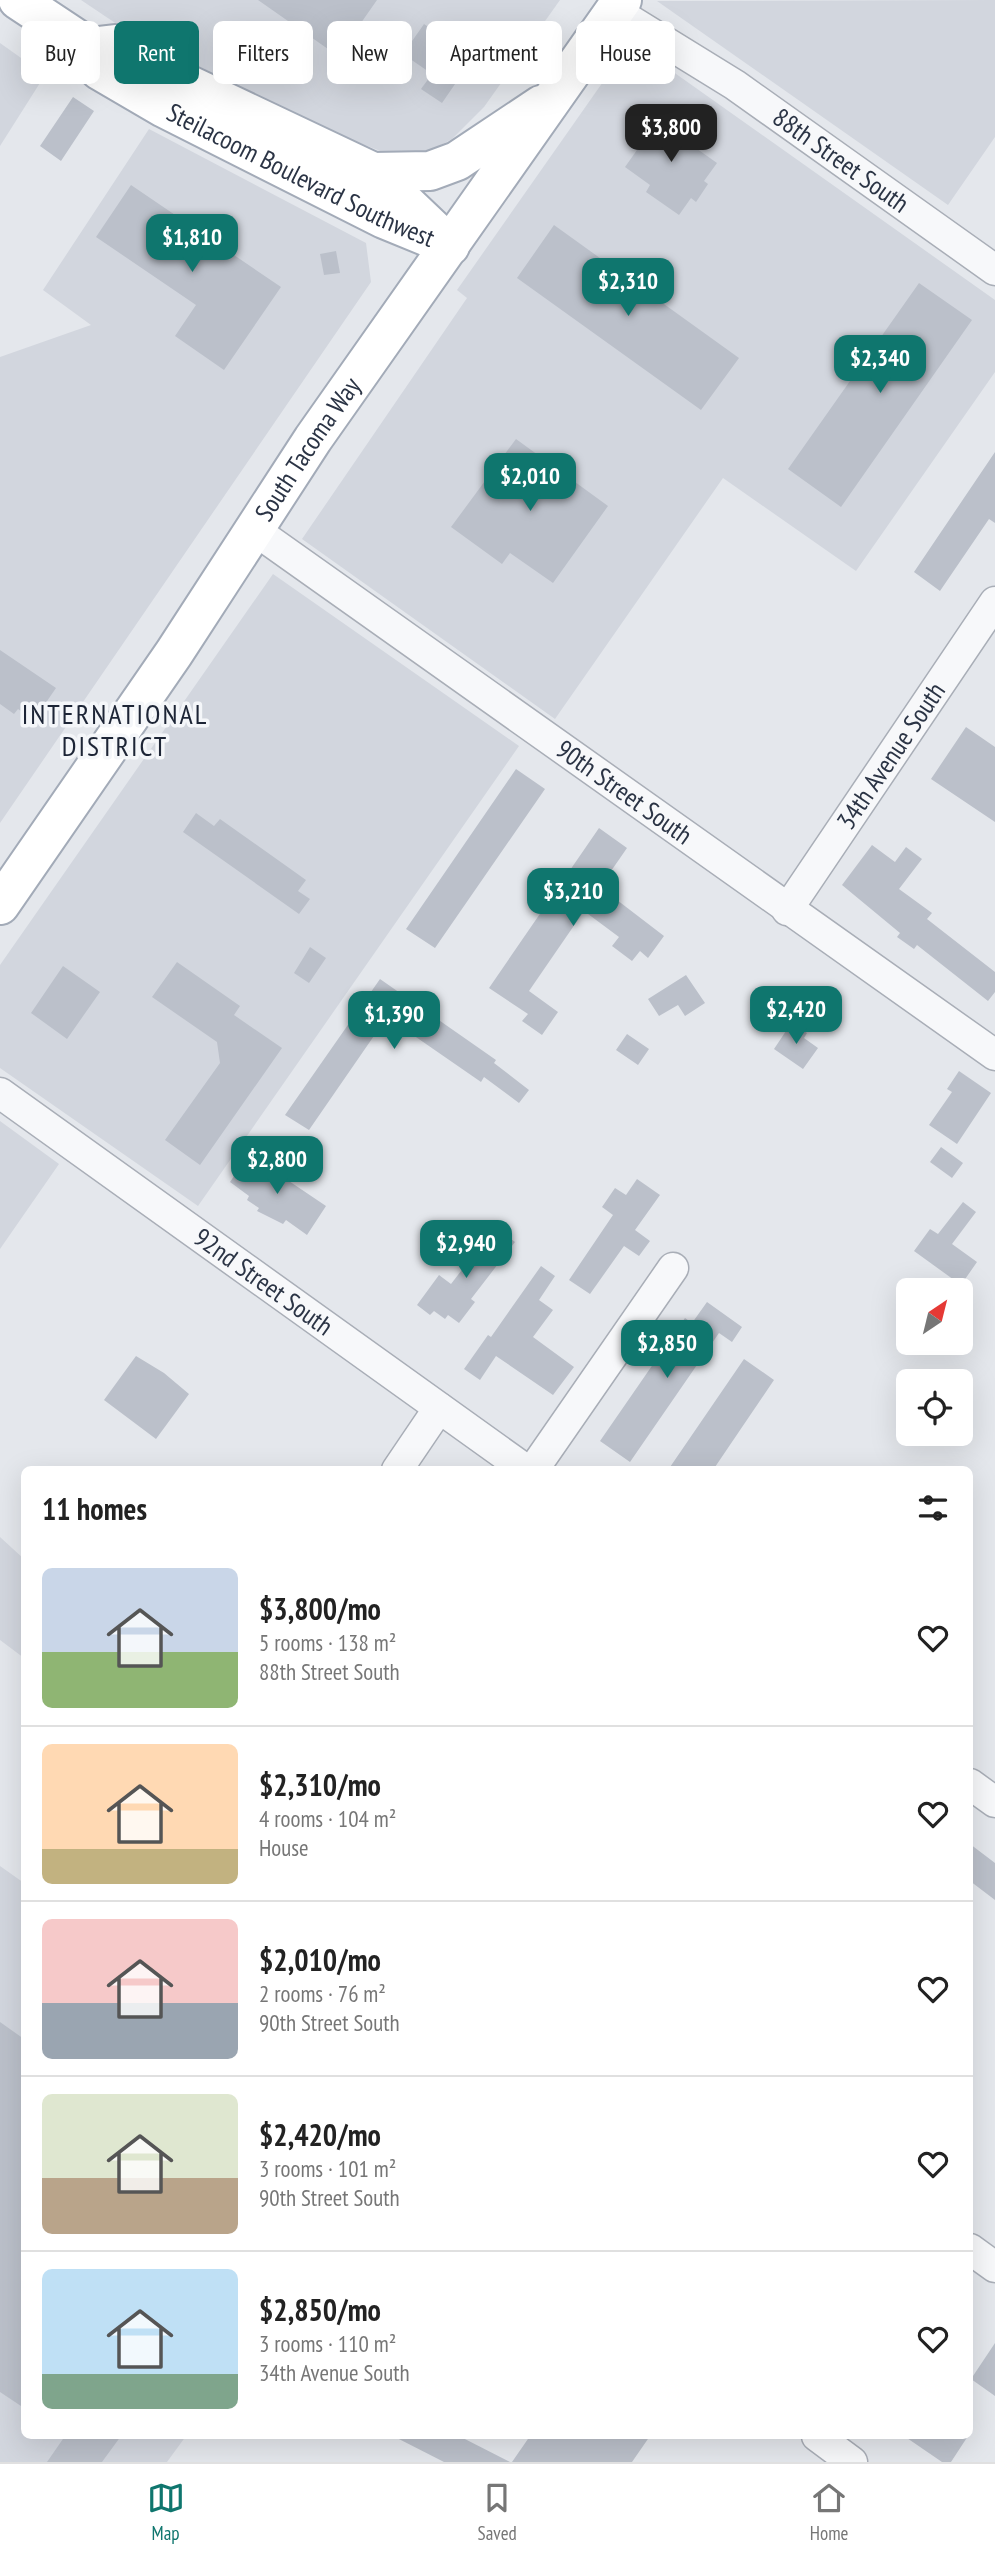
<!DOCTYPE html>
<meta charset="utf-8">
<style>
:root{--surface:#fff;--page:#f6f6f6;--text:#222;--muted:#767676;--line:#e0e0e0;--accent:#0f766e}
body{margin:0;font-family:"PT Sans Narrow",sans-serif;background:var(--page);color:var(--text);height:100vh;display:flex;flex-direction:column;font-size:26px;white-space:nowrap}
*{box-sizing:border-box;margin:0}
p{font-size:23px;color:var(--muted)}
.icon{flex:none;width:38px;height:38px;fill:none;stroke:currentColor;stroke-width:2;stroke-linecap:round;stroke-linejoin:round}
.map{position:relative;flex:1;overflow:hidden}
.panel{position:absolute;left:21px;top:1466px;width:952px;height:973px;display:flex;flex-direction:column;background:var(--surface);border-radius:10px;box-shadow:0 7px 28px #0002}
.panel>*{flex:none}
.banner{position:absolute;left:21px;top:21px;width:954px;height:63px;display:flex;gap:14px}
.needle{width:46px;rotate:35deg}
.tools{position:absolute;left:896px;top:1278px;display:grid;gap:14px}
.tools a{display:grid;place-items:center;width:77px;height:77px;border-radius:10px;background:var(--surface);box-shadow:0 7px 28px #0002;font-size:35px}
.price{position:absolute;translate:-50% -60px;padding:0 16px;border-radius:14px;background:var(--accent);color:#fff;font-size:23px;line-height:46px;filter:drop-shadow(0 2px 4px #0008)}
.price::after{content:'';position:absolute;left:50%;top:42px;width:21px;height:16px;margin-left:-10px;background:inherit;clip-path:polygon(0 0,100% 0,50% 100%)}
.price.selected{background:#222;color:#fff}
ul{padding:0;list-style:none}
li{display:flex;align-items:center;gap:21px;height:175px;padding:0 21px}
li+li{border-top:2px solid var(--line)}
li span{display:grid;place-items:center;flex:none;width:196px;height:140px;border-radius:10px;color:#555}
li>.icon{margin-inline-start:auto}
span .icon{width:84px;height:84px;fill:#fffc;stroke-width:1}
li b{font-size:30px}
h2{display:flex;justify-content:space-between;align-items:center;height:84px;padding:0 21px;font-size:30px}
.chip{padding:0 24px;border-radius:10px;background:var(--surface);box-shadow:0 7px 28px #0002;font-size:24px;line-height:63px}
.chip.selected{background:var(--accent);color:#fff}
.tab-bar{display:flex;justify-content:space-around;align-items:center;height:98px;border-top:2px solid var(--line);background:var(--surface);font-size:19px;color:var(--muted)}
.tab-bar a{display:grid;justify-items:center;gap:4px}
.tab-bar .selected{color:var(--accent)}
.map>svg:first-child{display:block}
.built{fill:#d2d6de}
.building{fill:#bbc0ca}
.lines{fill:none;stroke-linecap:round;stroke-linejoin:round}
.minor-casing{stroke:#a9aeb7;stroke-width:33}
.major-casing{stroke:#a3abb8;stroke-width:42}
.minor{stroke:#f7f8fa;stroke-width:30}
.major{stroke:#fff;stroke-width:38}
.labels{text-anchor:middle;stroke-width:7;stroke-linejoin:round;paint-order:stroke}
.street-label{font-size:26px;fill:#2b3445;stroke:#f4f6f9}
.neighbourhood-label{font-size:28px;letter-spacing:2px;fill:#1d2536;stroke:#f4f6f9}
</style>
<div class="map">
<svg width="995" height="2462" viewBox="0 0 995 2462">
<rect width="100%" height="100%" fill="#e4e7ec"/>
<path class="built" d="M81,0H560L484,107L452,139L426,153L383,152L344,137L154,49Z
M995,0V137L948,205L657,1Z
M631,42L995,300V372L856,571L723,478L555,719L302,539L467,298L457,290Z
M0,43L45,75L0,146Z
M149,129L366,243L371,282L0,823V357L91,325L43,290Z
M273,574L519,746L198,1206L0,1068V965Z
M0,1121L59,1164L0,1249Z
M0,1537L24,1559V1658L0,1640Z
M0,1866L24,1883V2436H186L167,2462H0Z"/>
<path class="building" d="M258,0H377L342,50L332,43L328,49Z
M424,24L473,58L442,103L421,89L432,74L403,54Z
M73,97L94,111L61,161L40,146Z
M668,106L686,119L676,134L717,163L704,181L708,184L696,202L691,198L679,215L646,192L650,185L625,167Z
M131,185L281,287L224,370L175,336L196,305L96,237Z
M554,225L739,358L701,410L517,278Z
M336,251L340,273L324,275L320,254Z
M919,283L972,320L841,507L788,469Z
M516,439L608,506L553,583L510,553L502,564L451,527Z
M995,452V523L989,519L940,591L914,572Z
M0,650L56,688L34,720L18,709L14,714L0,704Z
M966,727L995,747V822L931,779Z
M516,769L545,789L435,948L406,929Z
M196,813L214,826L220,819L306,880L298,891L310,899L299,914L183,832Z
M599,828L627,848L600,887L664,936L648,958L640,951L632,961L612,946L619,937L584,911L529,991L558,1012L542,1035L522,1021L528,1014L489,988Z
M872,845L895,862L906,847L922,859L899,889L932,913L927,919L995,972V992L988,1001L917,945L914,949L897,937L900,933L842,885Z
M310,947L326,958L309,983L294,973Z
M177,962L240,1006L234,1015L282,1048L200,1165L165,1140L220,1063L217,1042L152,997Z
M63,966L100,992L67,1039L31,1013Z
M686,975L705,1003L685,1016L678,1005L659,1016L648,999Z
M380,979L496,1060L494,1063L529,1090L519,1103L484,1077L481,1082L387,1017L309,1130L285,1115Z
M792,1022L807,1033L804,1038L818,1048L803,1069L774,1049Z
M627,1034L649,1049L638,1065L616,1050Z
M959,1071L991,1093L957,1144L929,1125L952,1092L947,1089Z
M941,1147L963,1163L952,1178L930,1162Z
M249,1154L326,1206L307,1235L286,1220L283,1224L257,1211L259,1208L247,1200L249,1196L230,1182Z
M637,1179L660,1195L635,1230L650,1241L639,1256L624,1246L590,1294L569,1280L613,1215L602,1207L615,1188L626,1195Z
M963,1202L976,1212L952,1244L977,1262L961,1285L914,1251L930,1229L938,1234Z
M495,1227L515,1242L471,1299L475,1302L459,1323L448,1315L445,1319L434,1311L430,1315L417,1305L439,1275L451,1284Z
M541,1266L555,1276L539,1300L553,1310L533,1337L574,1367L553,1395L496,1356L480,1380L464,1369L488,1335L491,1337Z
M707,1302L742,1327L732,1342L719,1333L630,1462L600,1441L685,1318L692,1323Z
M136,1356L164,1373L189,1394L156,1439L104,1400Z
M744,1359L774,1380L713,1470H668Z
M970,1844L995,1863V1900L970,1881Z
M0,2022L24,2039V2408L0,2392Z
M995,2343V2396L971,2379Z
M65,2436H121L102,2462H47Z
M393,2436H459L510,2462H444Z
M530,2436H650L632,2462H512Z
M904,2436H968L951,2462H942Z"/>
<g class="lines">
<defs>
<g id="minor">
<path id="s1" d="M615,11L735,85L995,270"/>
<path id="s2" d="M253,529L995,1055"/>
<path id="s3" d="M787,910L995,602"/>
<path id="s4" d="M0,1093L526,1470"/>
<path d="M397,1470L439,1408"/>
<path d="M533,1470L673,1268"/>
<path d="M970,1784L995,1802"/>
<path d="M970,2249L995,2267"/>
<path d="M817,2436L852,2462"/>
</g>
<g id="major">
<path id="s5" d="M18,0L89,47L99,70L164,108L384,219L450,246"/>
<path d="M89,47L115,44L183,82L373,172L435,231"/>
<path d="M373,172L430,171L457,161L541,105"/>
<path id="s6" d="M0,905L174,653L313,439L622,0"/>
</g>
</defs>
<use href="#minor" class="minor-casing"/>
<use href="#major" class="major-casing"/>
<use href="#minor" class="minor"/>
<use href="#major" class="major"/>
</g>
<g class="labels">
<g class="street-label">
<text dy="9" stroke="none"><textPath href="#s1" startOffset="271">88th Street South</textPath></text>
<text dy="9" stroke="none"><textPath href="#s5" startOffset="338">Steilacoom Boulevard Southwest</textPath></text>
<text dy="9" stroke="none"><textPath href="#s6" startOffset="550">South Tacoma Way</textPath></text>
<text dy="9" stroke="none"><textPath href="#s3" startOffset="186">34th Avenue South</textPath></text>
<text dy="9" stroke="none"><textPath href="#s2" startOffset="455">90th Street South</textPath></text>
<text dy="9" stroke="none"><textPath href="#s4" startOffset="324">92nd Street South</textPath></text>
</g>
<g class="neighbourhood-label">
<text x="115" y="724">INTERNATIONAL<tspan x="115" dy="32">DISTRICT</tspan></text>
</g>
</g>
</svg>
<div class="tools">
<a><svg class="needle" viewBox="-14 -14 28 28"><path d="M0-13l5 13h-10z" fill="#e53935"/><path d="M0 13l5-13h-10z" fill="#767676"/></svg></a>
<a><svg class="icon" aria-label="locate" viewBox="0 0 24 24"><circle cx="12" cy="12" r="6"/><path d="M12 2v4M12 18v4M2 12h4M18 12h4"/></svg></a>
</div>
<b class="price selected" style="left:671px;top:164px">$3,800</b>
<b class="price" style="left:192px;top:274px">$1,810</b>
<b class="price" style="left:628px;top:318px">$2,310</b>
<b class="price" style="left:880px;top:395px">$2,340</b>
<b class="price" style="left:530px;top:513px">$2,010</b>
<b class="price" style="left:573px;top:928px">$3,210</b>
<b class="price" style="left:796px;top:1046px">$2,420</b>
<b class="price" style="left:394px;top:1051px">$1,390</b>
<b class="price" style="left:277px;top:1196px">$2,800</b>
<b class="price" style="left:466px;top:1280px">$2,940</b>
<b class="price" style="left:667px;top:1380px">$2,850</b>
<div class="banner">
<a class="chip">Buy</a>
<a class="chip selected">Rent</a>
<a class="chip">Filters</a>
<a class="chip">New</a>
<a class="chip">Apartment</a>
<a class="chip">House</a>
</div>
<section class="panel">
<h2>11 homes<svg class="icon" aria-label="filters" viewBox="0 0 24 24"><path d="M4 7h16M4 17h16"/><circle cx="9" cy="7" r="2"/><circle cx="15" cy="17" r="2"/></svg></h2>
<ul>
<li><span style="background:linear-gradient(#c9d6e8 60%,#8fb573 0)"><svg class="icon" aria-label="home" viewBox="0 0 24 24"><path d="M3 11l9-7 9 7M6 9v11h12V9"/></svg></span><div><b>$3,800/mo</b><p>5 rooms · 138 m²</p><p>88th Street South</p></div><svg class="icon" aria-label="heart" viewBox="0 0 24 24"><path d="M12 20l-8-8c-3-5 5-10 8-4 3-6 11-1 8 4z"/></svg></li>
<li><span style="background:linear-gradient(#ffd9b3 75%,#c2b280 0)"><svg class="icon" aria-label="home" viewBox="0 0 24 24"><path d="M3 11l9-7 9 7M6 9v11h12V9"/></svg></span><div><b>$2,310/mo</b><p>4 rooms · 104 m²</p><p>House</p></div><svg class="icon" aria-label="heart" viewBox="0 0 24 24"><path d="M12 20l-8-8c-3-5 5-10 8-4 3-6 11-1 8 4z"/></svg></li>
<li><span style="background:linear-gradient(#f6c9c9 60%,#9aa5b1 0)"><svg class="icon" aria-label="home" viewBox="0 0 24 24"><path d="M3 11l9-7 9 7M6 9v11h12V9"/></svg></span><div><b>$2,010/mo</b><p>2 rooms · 76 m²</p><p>90th Street South</p></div><svg class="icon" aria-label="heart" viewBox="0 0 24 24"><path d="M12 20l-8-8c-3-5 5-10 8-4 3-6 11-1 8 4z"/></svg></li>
<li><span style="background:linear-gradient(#dfe7d0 60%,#b9a48a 0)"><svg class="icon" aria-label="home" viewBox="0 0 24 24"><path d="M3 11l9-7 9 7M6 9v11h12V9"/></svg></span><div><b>$2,420/mo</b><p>3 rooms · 101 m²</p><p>90th Street South</p></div><svg class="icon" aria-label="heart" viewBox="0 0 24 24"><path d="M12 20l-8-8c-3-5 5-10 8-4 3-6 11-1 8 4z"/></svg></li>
<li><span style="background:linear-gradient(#bfe0f5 75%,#7fa58c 0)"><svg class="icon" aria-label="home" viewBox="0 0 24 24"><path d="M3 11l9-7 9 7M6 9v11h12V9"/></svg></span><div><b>$2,850/mo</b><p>3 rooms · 110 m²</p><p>34th Avenue South</p></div><svg class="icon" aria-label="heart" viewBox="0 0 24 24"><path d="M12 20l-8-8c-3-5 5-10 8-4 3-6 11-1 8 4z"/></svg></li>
</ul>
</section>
</div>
<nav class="tab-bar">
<a class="selected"><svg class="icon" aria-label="map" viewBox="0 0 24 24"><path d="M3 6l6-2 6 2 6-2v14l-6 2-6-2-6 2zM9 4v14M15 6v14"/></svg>Map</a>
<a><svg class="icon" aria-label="saved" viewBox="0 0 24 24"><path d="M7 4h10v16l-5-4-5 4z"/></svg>Saved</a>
<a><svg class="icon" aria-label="home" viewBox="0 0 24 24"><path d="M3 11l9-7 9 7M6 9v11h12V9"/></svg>Home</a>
</nav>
